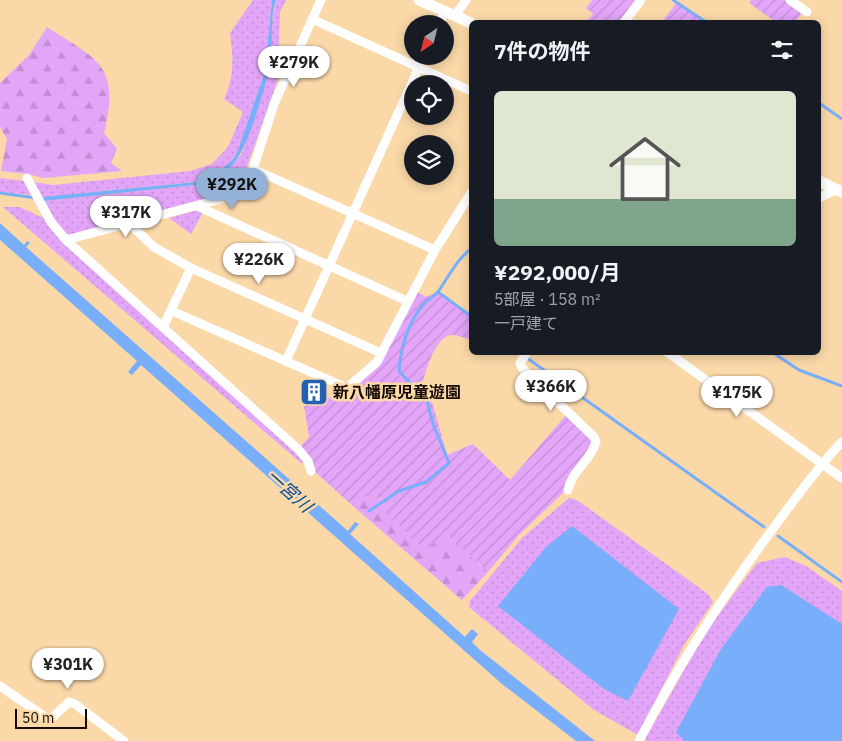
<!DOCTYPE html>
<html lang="ja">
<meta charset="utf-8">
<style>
:root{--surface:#171b24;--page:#242831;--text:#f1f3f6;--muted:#9ea1a6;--line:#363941;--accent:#94b1d7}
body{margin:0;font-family:"IBM Plex Sans","Noto Sans JP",sans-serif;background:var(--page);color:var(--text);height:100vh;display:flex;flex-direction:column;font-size:19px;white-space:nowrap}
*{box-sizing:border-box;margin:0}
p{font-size:16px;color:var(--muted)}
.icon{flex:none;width:28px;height:28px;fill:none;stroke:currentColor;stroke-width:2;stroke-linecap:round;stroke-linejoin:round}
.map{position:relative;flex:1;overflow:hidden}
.sheet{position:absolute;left:469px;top:20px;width:352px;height:335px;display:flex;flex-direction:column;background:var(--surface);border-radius:8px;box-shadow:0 2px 12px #0003}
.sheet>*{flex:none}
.needle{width:32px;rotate:215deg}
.buttons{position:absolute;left:404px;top:15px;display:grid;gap:10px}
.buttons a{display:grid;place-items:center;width:50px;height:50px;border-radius:50%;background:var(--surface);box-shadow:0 2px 12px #0003;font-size:25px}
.scale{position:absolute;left:15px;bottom:12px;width:72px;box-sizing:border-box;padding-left:5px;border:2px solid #140900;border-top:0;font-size:14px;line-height:18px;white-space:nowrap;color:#140900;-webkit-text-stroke:4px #fad8a8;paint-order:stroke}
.price{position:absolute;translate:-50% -42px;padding:0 11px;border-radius:18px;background:#fff;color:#222;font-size:16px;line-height:32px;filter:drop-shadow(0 1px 2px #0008)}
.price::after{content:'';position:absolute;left:50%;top:30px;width:15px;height:11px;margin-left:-8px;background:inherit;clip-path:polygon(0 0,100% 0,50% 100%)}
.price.current{background:var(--accent);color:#111}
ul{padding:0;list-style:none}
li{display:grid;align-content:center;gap:10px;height:265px;padding:0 25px}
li+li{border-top:1px solid var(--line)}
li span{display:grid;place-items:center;height:155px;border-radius:8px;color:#555}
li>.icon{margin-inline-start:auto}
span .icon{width:90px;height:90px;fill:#fffc;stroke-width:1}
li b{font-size:21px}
h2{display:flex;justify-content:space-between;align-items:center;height:60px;padding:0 25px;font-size:21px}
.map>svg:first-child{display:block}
.grass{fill:url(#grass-dots)}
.forest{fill:url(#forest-firs)}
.garden{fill:url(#garden-furrows)}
.water{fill:#79affa}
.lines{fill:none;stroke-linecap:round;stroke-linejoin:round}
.stream{stroke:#79affa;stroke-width:3}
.minor{stroke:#fff;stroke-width:9}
.tertiary{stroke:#fff;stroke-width:11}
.labels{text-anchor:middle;stroke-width:5;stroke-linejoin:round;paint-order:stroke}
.poi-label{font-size:16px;font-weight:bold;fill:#140900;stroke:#fad8a8;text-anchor:start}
.water-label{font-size:18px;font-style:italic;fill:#0a4ea1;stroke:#fad8a8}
</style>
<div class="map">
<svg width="842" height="741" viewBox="0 0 842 741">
<defs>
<pattern id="grass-dots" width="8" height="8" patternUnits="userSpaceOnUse" patternTransform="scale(1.25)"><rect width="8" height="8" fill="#e3a5f8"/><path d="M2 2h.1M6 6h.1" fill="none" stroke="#c28dd3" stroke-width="1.8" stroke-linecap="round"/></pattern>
<pattern id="forest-firs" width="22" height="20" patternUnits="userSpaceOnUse" patternTransform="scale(1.25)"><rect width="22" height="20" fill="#e3a5f8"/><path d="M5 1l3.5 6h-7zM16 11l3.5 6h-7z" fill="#c28dd3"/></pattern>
<pattern id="garden-furrows" width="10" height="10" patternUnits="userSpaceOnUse" patternTransform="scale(1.25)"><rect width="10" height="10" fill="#e3a5f8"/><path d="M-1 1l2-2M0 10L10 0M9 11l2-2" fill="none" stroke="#c28dd3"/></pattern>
</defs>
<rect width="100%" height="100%" fill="#fad8a8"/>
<path class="grass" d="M253,0H272L265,71L238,150L234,158L217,174L197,182L41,197L33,182L53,185L190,171L212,164L228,147L243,112L224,99C235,77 233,56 230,33Z
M276,0H286L280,12L278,79L239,190L68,235L61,230L44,201L195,185C215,181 230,170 242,153L270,65L271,29Z
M0,178L24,181L32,195L0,192Z
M3,207H19L46,219L305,462L301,463Z
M194,211H204L191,234L169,218Z
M569,498L577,500L708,594L713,602L684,645L638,735L594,710L469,607L470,601L522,538Z
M785,557L806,566L842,591V741H647L645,739L707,630L757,563Z"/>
<path class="forest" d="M47,27C97,60 121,64 104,133L117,149L111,163L122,171L43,178L28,174L1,171L7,139L0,127V83L29,55Z
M363,496L386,498L448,536L488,572L462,600L354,507Z"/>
<path class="garden" d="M592,0H638L621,22H586L593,14L586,8Z
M751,0H786L803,12L795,22H776L749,3Z
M677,2L706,22H662Z
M417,292L426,297L438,292L471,316V340C465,338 458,335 452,335C435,336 426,371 422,384L433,405L447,455L473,444L510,480L567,414L594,442L568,480L563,493L518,536L488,572L448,536L424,549L386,513L385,498L363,496L354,507L313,470L300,447L309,437L304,406L347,392L383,360L405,310Z"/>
<path class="water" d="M272,0H276C269,21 274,44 270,65C266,85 247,150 234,163C224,175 210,182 195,185L44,201L41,197L197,182L217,174L234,158L238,150L265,71Z
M0,223L24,245L27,241L30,243L26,247L348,531L355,522L359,524L350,534L465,637L472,629L478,634L472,642L480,650L595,741H576L502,684L141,365L132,375L128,372L137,361L0,240Z
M572,526L679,609L628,701L604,689L498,606L546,547Z
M781,585L842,624V741H684L676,732L721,649L767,587Z"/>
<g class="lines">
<path class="stream" d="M673,0L706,22
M819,103L842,119
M0,193L36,198
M438,292L471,316
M772,352L799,370L842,386
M527,358L764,527
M369,511L399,491L426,482L449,463L433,424L427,401L399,371C400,349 409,321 423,305C428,299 436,296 440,289C449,276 457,259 471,249
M778,536L842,582"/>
<path class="minor" d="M790,0L807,12
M455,16L466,0
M312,19L471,91
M624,22L641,0
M439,24L445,11
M253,169L435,250
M27,178L51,222L66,240L299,450L308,461L311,471
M819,198L838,189
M197,206L407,301
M131,225L154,247L191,268L381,353
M66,240L240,194L253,169L274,104L321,0
M172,311L347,388L377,362L435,250L471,193
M163,327L191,268
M527,352L520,363L522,368L594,437L596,442C591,460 571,472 568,490
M667,352L842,478
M286,361L424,56
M0,686L48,719L53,717L69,702L75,704L124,741
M639,741C677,667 717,605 766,538C791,505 814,471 842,442"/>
<path class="tertiary" d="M419,0L471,23
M819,181L842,192"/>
</g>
<defs>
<symbol id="building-square" viewBox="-11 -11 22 22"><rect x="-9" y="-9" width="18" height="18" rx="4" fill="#2360b2" stroke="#fad8a8"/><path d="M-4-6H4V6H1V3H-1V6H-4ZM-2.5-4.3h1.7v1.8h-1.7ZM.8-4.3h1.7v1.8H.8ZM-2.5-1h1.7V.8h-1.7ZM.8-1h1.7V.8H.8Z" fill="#fff"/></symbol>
</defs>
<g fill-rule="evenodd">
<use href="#building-square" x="298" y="376" width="32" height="32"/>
</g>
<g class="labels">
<g class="poi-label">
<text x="333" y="398">新八幡原児童遊園</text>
</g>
<g class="water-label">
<text transform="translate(289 491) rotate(42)" y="6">一宮川</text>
</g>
</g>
</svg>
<div class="buttons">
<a><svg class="needle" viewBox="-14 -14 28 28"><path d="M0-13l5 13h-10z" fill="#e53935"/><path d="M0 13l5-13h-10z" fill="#9ea1a6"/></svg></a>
<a><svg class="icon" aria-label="locate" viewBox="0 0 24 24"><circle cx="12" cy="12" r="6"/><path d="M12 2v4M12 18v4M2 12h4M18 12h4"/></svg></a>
<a><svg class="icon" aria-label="layers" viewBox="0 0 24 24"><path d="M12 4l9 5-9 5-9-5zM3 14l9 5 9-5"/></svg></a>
</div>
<div class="scale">50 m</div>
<b class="price" style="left:294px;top:88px">¥279K</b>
<b class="price current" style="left:232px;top:210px">¥292K</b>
<b class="price" style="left:126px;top:238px">¥317K</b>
<b class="price" style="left:259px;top:285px">¥226K</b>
<b class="price" style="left:551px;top:412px">¥366K</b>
<b class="price" style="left:737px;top:418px">¥175K</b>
<b class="price" style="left:68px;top:690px">¥301K</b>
<section class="sheet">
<h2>7件の物件<svg class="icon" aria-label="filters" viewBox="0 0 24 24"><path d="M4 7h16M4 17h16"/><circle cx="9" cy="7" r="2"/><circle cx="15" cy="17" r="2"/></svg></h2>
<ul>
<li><span style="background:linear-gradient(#dfe7d0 70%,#7fa58c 0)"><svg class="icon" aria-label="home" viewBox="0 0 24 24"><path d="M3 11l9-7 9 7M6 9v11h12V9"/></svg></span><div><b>¥292,000/月</b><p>5部屋 · 158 m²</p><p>一戸建て</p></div></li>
</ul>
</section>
</div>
